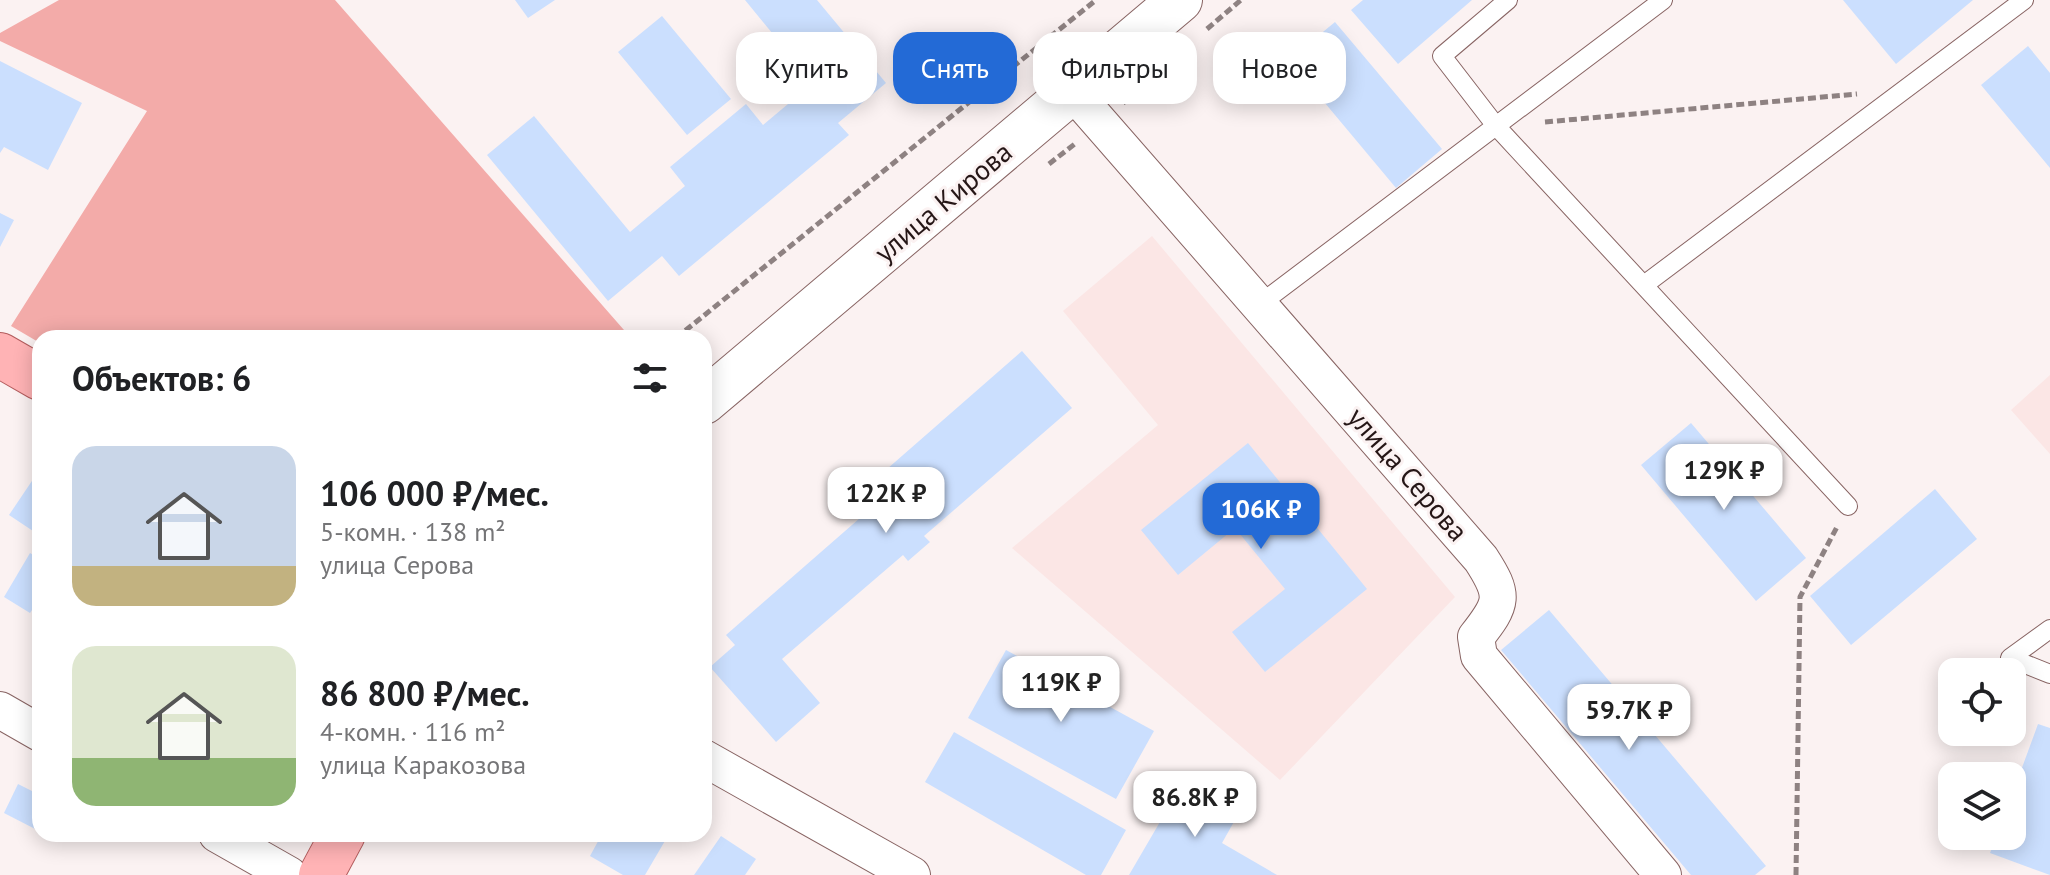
<!DOCTYPE html>
<html lang="ru">
<meta charset="utf-8">
<style>
:root{--surface:#fff;--page:#f2f2f2;--text:#202124;--muted:#757577;--accent:#236ad6}
body{margin:0;font-family:"PT Sans",sans-serif;background:var(--page);color:var(--text);height:100vh;display:flex;flex-direction:column;font-size:30px;white-space:nowrap}
*{box-sizing:border-box;margin:0}
p{font-size:26px;color:var(--muted)}
.icon{flex:none;width:44px;height:44px;fill:none;stroke:currentColor;stroke-width:2;stroke-linecap:round;stroke-linejoin:round}
.map{position:relative;flex:1;overflow:hidden}
.details{position:absolute;left:32px;top:330px;width:680px;height:512px;display:flex;flex-direction:column;background:var(--surface);border-radius:24px;box-shadow:0 4px 20px #0003}
.details>*{flex:none}
.guide{position:absolute;left:736px;top:32px;width:760px;height:72px;display:flex;gap:16px}
.tools{position:absolute;left:1938px;top:658px;display:grid;gap:16px}
.tools a{display:grid;place-items:center;width:88px;height:88px;border-radius:16px;background:var(--surface);box-shadow:0 4px 20px #0003;font-size:40px}
.price{position:absolute;translate:-50% -68px;padding:0 18px;border-radius:16px;background:#fff;color:#222;font-size:26px;line-height:52px;filter:drop-shadow(0 2px 4px #0008)}
.price::after{content:'';position:absolute;left:50%;top:48px;width:24px;height:18px;margin-left:-12px;background:inherit;clip-path:polygon(0 0,100% 0,50% 100%)}
.price.selected{background:var(--accent);color:#fff}
ul{padding:0;list-style:none}
li{display:flex;align-items:center;gap:24px;height:200px;padding:0 40px}
li span{display:grid;place-items:center;flex:none;width:224px;height:160px;border-radius:24px;color:#555}
li>.icon{margin-inline-start:auto}
span .icon{width:96px;height:96px;fill:#fffc;stroke-width:1}
li b{font-size:34px}
h2{display:flex;justify-content:space-between;align-items:center;height:96px;padding:0 40px;font-size:34px}
.tag{padding:0 28px;border-radius:24px;background:var(--surface);box-shadow:0 4px 20px #0003;font-size:28px;line-height:72px}
.tag.selected{background:var(--accent);color:#fff}
.map>svg:first-child{display:block}
.built{fill:#fbe6e5}
.green{fill:#f3aba9}
.building{fill:#cbdffe}
.lines{fill:none;stroke-linecap:round;stroke-linejoin:round}
.service-casing{stroke:#886463;stroke-width:20}
.minor-casing{stroke:#886463;stroke-width:38}
.secondary-casing{stroke:#886463;stroke-width:46}
.primary-casing{stroke:#b35c5d;stroke-width:46}
.path{stroke:#8e8282;stroke-width:5;stroke-dasharray:8 4;stroke-linecap:butt}
.service{stroke:#fff;stroke-width:18}
.minor{stroke:#fff;stroke-width:36}
.secondary{stroke:#fff;stroke-width:44}
.primary{stroke:#ffb3b5;stroke-width:44}
.labels{text-anchor:middle;stroke-width:6;stroke-linejoin:round;paint-order:stroke}
.street-label{font-size:28px;fill:#251616;stroke:#fbf2f2}
</style>
<div class="map">
<svg width="2050" height="875" viewBox="0 0 2050 875">
<rect width="100%" height="100%" fill="#fbf2f2"/>
<path class="built" d="M1152,236L1455,597L1280,780L1012,548L1158,425L1063,311Z
M2050,375V454L2011,410Z"/>
<path class="green" d="M59,0H335L631,338H40V343L11,326L147,111L0,41V33Z"/>
<path class="building" d="M515,0H555L528,18Z
M745,0H817L886,83L838,123L849,135L679,276L662,256L608,301L487,155L534,116L630,232L685,186L670,167L746,104L763,125L813,83Z
M1363,0H1472L1398,64L1351,10Z
M1843,0H1973L1896,64Z
M662,16L731,99L687,135L618,52Z
M1335,22L1442,149L1396,188L1289,60Z
M2028,46L2050,73V168L1981,85Z
M0,61L82,103L48,170L4,147L0,153Z
M0,213L14,220L0,247Z
M1022,351L1072,408L924,536L930,542L908,561L903,555L782,659L820,703L776,742L710,667L735,645L726,635L868,511L855,497Z
M1691,423L1806,558L1756,601L1641,465Z
M1248,443L1367,589L1265,672L1232,632L1285,589L1235,528L1178,575L1141,530Z
M40,469V520L33,531L9,515Z
M1935,489L1977,539L1851,645L1810,596Z
M30,553L40,559V598L30,613L4,597Z
M1549,610L1766,866L1755,875H1691L1501,650Z
M1006,650L1154,731L1116,799L968,718Z
M2038,724L2050,728V875L1990,853L1997,836H2012V795Z
M954,732L1126,830L1101,875H1086L925,782Z
M1185,779L1240,811L1222,843L1277,875H1129Z
M18,784L40,795L39,831L4,813Z
M602,834H669L645,875H623L590,856Z
M721,836L756,859L745,875H694Z"/>
<g class="lines">
<defs>
<path id="service" d="M1508,0L1442,56L1496,126L1848,506
M1644,285L2024,0
M1260,304L1663,0
M2050,629L2010,658L2050,674"/>
<path id="minor" d="M1073,92L1481,559C1505,596 1503,603 1476,637L1479,656L1663,875
M0,710L40,733
M704,758L912,875
M217,834L289,875"/>
<path id="secondary" d="M704,402L1180,0"/>
<path id="primary" d="M0,355L40,378
M321,875L343,834"/>
</defs>
<use href="#service" class="service-casing"/>
<use href="#minor" class="minor-casing"/>
<use href="#secondary" class="secondary-casing"/>
<use href="#primary" class="primary-casing"/>
<path class="path" d="M1207,29L1241,0
M1123,103L1152,78
M1545,122L1857,94
M1049,164L1076,143
M676,338L1096,0
M1796,875L1800,597L1838,525"/>
<use href="#service" class="service"/>
<use href="#minor" class="minor"/>
<use href="#secondary" class="secondary"/>
<use href="#primary" class="primary"/>
</g>
<g class="labels">
<g class="street-label">
<text transform="translate(943 202) rotate(-40)" y="10">улица Кирова</text>
<text transform="translate(1408 474) rotate(49)" y="10">улица Серова</text>
</g>
</g>
</svg>
<div class="tools">
<a><svg class="icon" aria-label="locate" viewBox="0 0 24 24"><circle cx="12" cy="12" r="6"/><path d="M12 2v4M12 18v4M2 12h4M18 12h4"/></svg></a>
<a><svg class="icon" aria-label="layers" viewBox="0 0 24 24"><path d="M12 4l9 5-9 5-9-5zM3 14l9 5 9-5"/></svg></a>
</div>
<b class="price" style="left:1724px;top:512px">129K ₽</b>
<b class="price" style="left:886px;top:535px">122K ₽</b>
<b class="price selected" style="left:1261px;top:551px">106K ₽</b>
<b class="price" style="left:1061px;top:724px">119K ₽</b>
<b class="price" style="left:1629px;top:752px">59.7K ₽</b>
<b class="price" style="left:1195px;top:839px">86.8K ₽</b>
<div class="guide">
<a class="tag">Купить</a>
<a class="tag selected">Снять</a>
<a class="tag">Фильтры</a>
<a class="tag">Новое</a>
</div>
<section class="details">
<h2>Объектов: 6<svg class="icon" aria-label="filters" viewBox="0 0 24 24"><path d="M4 7h16M4 17h16"/><circle cx="9" cy="7" r="2"/><circle cx="15" cy="17" r="2"/></svg></h2>
<ul>
<li><span style="background:linear-gradient(#c9d6e8 75%,#c2b280 0)"><svg class="icon" aria-label="home" viewBox="0 0 24 24"><path d="M3 11l9-7 9 7M6 9v11h12V9"/></svg></span><div><b>106 000 ₽/мес.</b><p>5-комн. · 138 m²</p><p>улица Серова</p></div></li>
<li><span style="background:linear-gradient(#dfe7d0 70%,#8fb573 0)"><svg class="icon" aria-label="home" viewBox="0 0 24 24"><path d="M3 11l9-7 9 7M6 9v11h12V9"/></svg></span><div><b>86 800 ₽/мес.</b><p>4-комн. · 116 m²</p><p>улица Каракозова</p></div></li>
</ul>
</section>
</div>
